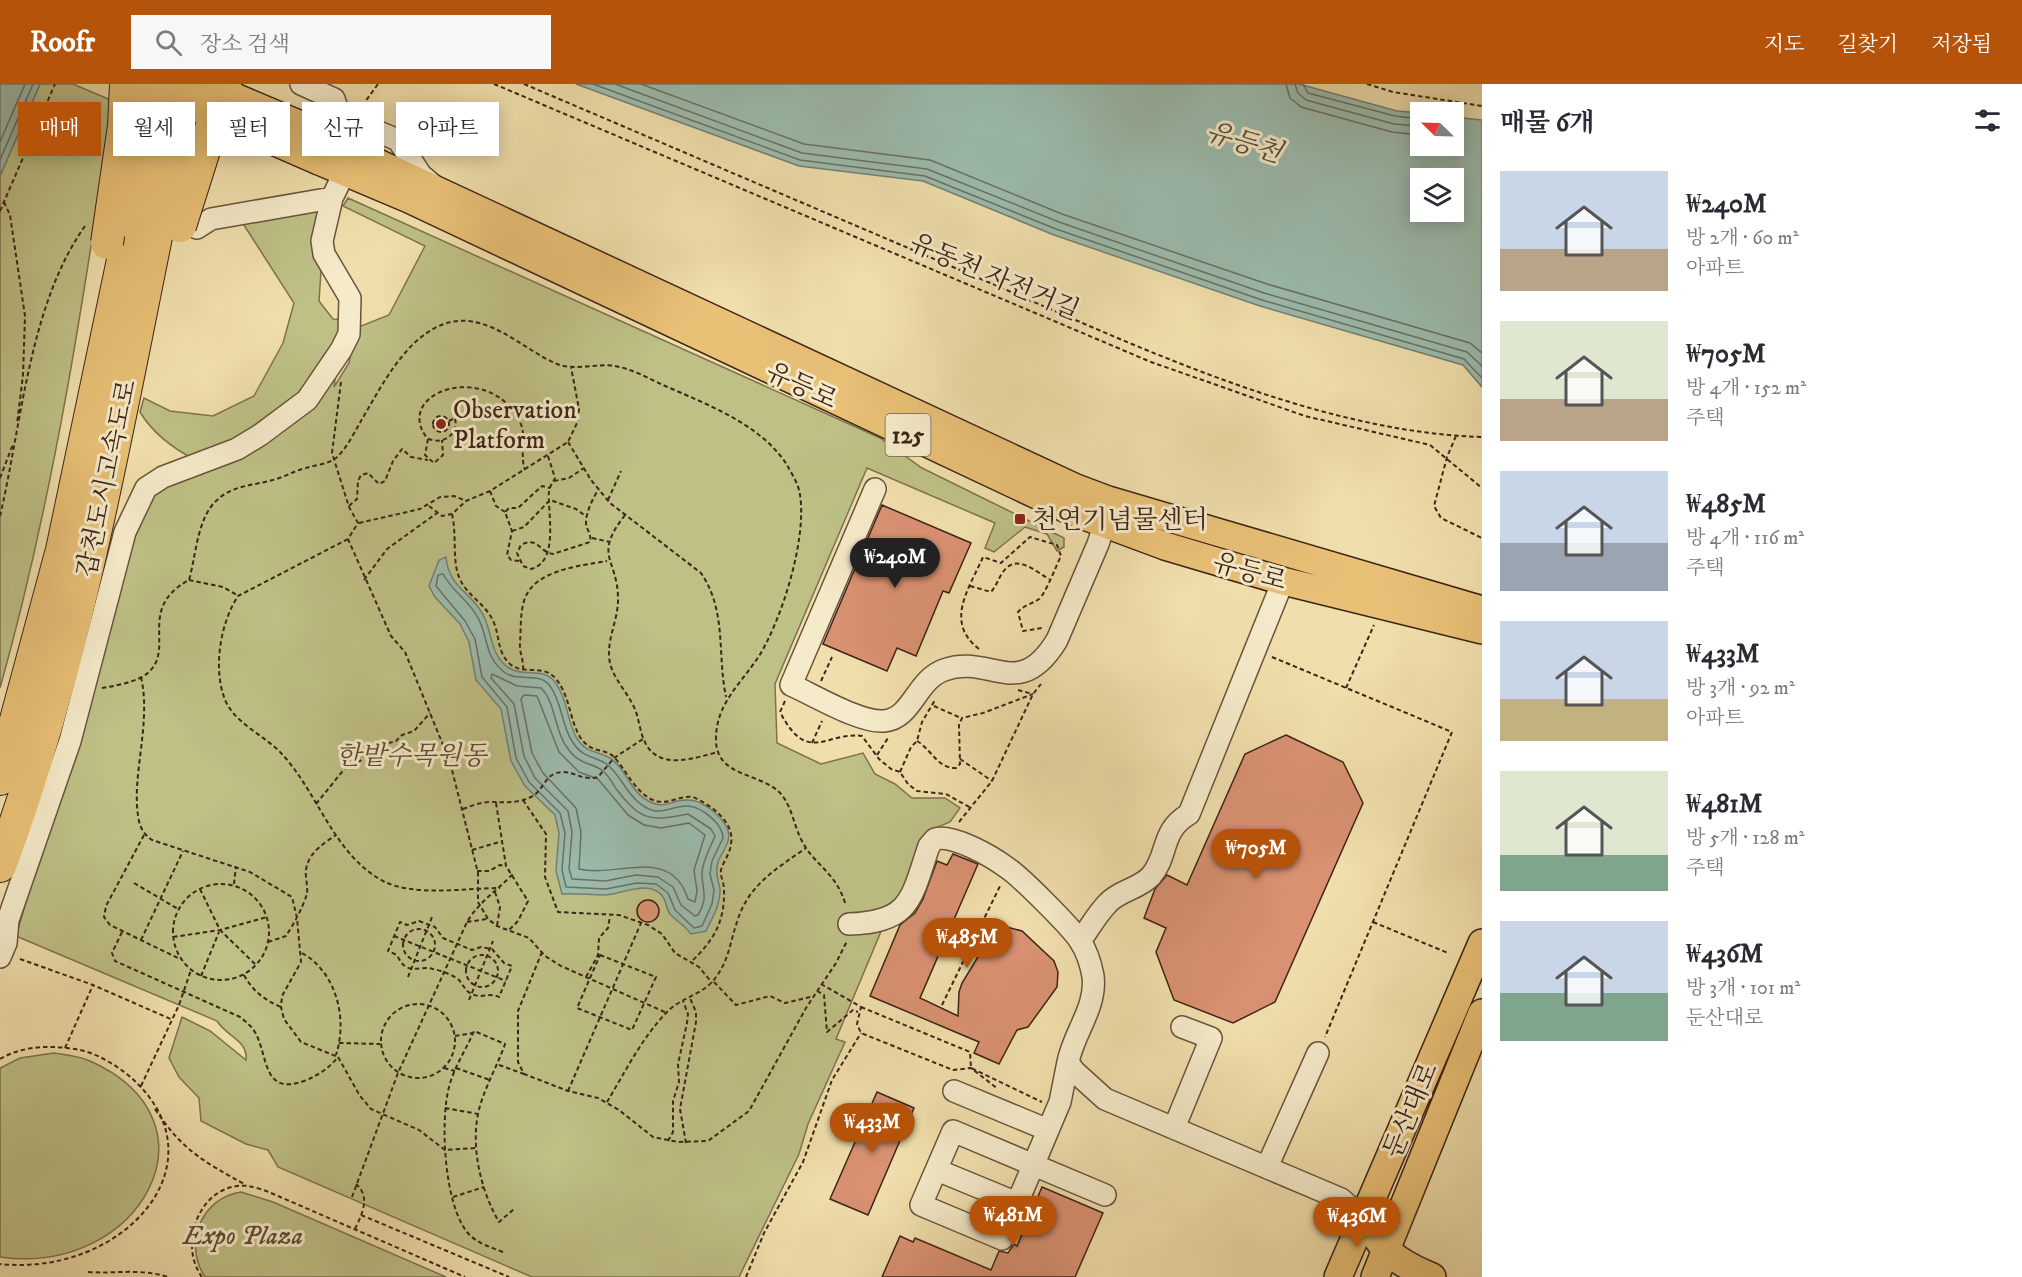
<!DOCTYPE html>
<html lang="ko">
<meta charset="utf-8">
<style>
:root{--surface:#fff;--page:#f7f7f7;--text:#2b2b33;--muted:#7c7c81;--accent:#b45309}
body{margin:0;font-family:"IM FELL DW Pica","Noto Serif KR",serif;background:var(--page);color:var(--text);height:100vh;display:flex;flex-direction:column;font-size:22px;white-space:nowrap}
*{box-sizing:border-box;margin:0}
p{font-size:20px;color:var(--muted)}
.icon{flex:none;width:33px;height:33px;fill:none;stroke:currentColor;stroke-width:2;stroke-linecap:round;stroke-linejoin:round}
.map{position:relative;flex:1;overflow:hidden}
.sheet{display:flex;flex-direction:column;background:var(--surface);width:540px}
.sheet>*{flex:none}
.top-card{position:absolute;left:18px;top:18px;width:570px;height:54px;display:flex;gap:12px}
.needle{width:39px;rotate:293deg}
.buttons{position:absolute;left:1410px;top:18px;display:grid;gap:12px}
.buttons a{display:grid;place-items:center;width:54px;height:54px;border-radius:0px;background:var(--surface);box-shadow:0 3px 15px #0003;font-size:30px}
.price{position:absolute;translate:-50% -51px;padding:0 14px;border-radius:21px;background:var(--accent);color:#fff;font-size:20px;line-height:39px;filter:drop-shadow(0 2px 3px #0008)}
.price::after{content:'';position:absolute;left:50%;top:36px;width:18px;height:14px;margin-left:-9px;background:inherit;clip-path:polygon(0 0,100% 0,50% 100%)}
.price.active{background:#222;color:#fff}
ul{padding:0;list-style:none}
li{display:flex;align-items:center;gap:18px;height:150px;padding:0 18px}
li span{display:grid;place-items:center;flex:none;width:168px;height:120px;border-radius:0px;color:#555}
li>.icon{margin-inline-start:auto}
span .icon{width:72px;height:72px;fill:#fffc;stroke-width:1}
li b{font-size:26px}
h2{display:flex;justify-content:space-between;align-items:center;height:72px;padding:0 18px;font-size:26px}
.pill{padding:0 21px;border-radius:0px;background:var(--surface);box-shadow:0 3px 15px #0003;font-size:21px;line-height:54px}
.pill.active{background:var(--accent);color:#fff}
header{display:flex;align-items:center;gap:36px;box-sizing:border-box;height:84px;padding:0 30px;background:var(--accent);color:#fff}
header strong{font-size:28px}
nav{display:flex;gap:33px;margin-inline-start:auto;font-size:21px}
.search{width:420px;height:54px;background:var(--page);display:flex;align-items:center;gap:15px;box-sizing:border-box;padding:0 21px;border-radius:0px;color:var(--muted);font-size:22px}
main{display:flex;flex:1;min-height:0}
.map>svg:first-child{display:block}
.green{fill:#bec086;stroke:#7e724e;stroke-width:1.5}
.water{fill:#9bbcae;stroke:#767f72;stroke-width:1.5;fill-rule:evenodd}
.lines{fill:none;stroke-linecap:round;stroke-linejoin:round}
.shore{stroke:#6c7062;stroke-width:1.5}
.building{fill:#d99172;stroke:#3e2417;stroke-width:1.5}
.minor-casing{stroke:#6a533c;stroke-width:24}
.major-casing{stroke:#3e2417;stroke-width:30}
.highway-casing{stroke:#3e2417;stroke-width:34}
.path{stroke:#3e2417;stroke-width:2;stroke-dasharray:4.5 3;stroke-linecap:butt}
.minor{stroke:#f5eac9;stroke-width:21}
.major{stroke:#e8c076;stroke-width:27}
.highway{stroke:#e8c076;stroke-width:32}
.major-bridge-casing{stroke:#3e2417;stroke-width:30;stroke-linecap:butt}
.highway-bridge-casing{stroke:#3e2417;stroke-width:34;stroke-linecap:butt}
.major-bridge{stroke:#e8c076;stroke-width:27}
.highway-bridge{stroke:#e8c076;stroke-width:32}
.poi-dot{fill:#8f2418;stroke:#f5eac9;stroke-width:2}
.labels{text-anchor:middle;stroke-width:6;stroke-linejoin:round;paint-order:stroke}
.shield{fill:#f5eac9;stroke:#755f4c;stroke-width:1.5}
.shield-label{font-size:24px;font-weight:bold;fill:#3e2417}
.street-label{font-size:26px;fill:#3e2417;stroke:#f5eac9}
.poi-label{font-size:26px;fill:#3e2417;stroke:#f5eac9;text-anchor:start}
.park-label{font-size:26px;font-style:italic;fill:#5e4b33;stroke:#f5eac9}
.water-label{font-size:27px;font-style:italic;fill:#554a3d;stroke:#f5eac9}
</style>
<header>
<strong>Roofr</strong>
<div class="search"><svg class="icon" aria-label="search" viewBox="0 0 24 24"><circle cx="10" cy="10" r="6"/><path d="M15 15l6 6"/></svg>장소 검색</div>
<nav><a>지도</a><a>길찾기</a><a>저장됨</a></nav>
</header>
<main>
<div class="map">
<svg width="1482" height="1193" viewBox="0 0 1482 1193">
<rect width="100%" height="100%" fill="#f0dfac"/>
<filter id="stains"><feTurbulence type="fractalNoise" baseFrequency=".00333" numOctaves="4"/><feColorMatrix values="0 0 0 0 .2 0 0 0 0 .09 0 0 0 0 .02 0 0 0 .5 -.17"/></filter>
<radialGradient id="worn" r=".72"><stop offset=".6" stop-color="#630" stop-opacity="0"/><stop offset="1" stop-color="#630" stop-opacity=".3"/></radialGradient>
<path class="green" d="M40,0H73L113,17C84,214 54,412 0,604V92Z
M348,114L880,354L922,384L1064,454V463L1057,467L1047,450L1025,443L994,468L985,464L995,439L867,384L775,600L777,659L821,680L863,669L875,690L895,700L912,714H945L960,724L950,738L933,745L908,803L890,826L836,955L845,958L808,1040L799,1070L739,1193H532L278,1083L268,1066L246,1060L201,1037L199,1014L179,993L169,974L182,933L210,947L246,976C248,956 227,953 217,937L16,852L146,410L194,389L337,281L334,303L349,279L356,244L389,231L425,162L343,122Z
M325,120L316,158L321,187L319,217L333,235L344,236C335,306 252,345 197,377C174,365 153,350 140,328L144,314L170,327L213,332L254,312L283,259L294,219L242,138Z
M54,969C66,971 80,972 90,977C227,1038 139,1193 0,1173V984L20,974Z
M241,1108L273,1118L446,1193H205C183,1160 201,1114 241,1108Z"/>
<path class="water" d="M0,0H40L0,92Z
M576,0H1299L1397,27L1420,29V62H1454V33L1482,36V303L1463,281L1260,222L1054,151L923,97L799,82ZM1454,94V128H1420V94Z
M446,473C449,504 469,506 482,529C493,547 489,571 509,584C525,594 542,582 555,598C567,614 567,636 576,653C586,670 596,666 610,674C625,683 630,706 645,715C665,728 670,715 688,716C703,716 721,732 727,744C733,757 722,767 718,778C715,788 718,795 720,805C721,820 712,834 706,847L691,850C685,841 677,838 670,830C666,825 667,818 663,813C650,794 621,811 604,811C590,811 576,809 562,810L556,787L559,749L555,731L525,702L511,677L501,625L476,596L469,558L460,540L435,513L429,502L439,476Z"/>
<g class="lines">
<path class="shore" d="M593,0L800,76L925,92L1056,145L1262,216L1464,275L1482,294
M615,0L802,69L927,85L1059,138L1264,209L1467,268L1482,282
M641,0L804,60L930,76L1062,130L1267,200L1470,259L1482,269
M1286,0L1290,14L1301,23L1392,48L1420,51
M1295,0L1298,9L1306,16L1394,40L1420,42
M1303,0L1308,9L1395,32L1420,35
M0,58L25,0
M0,76L33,0
M443,490C452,507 468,516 477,532C489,552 483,571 504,588C519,599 539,587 550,602C562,618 561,640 572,657C584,677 597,671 609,682C620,692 626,707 637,717C659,737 669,721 688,722C702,723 723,740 723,754L712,777L710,790L714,806L712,820L702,842L694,844L675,826L668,809L656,800L637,799L606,805L566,803L562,786L565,749L560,729L529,698L516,674L507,623L482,593L475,555L465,537L436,502L438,491Z
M492,590L517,602L541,604C556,619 554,645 566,662C580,683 590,677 603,687C609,692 613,700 617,706C642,738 651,737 688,730L711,745L715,752C710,765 703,775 702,789C702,808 709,812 698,831L695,832L681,821L673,803L658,793L636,791L605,797L572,795L569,785L572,748L568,727L535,694L524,672L514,620L491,594Z
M524,611L537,612L559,668L579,688L598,695L628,731L644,741L661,744L689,739L705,751L694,786L697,807L695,818L688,815C671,761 617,794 579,785L581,748L576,724L543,689L532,669L521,615Z"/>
</g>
<path class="building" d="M882,421L971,459L949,509L943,507L916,572L897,564L887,587L823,560Z
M1286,651L1343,678L1363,719L1275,918L1233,939L1174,916L1156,868L1166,844L1144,834L1155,805L1167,791L1187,801L1245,670Z
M953,770L978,780L920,914L958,932L959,908L962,899L990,853L1007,843L1022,847L1054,877L1058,888L1057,903L1028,943L1017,946L999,980L974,969L979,958L870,912L900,841L915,829L923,815L937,777L947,781Z
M637 827a11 11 0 1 1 22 0a11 11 0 1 1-22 0Z
M877,1008L914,1024L868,1131L830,1115Z
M1042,1103L1103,1129L1075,1193H882L900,1152L913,1158L915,1154L991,1186L999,1167L1008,1169L1014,1160L1017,1162Z"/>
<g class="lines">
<defs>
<path id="minor" d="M301,0L334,15L340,32L398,56L421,91L434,102
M197,144L211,135L332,114
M875,405L791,601C814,611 860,639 884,637C912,635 916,596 944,586C990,569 1019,619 1057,556L1098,460L1109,427
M849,840C912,838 911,814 929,762L935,755C953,750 991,772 1006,783C1020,792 1071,843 1080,857C1086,866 1091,881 1093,892C1097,923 1074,948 1068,978L1074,987L1105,1015L1341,1115L1363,1134
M1080,857C1089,845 1097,830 1108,819C1120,806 1139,805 1151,792C1169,771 1160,747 1189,730L1283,497
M0,873L6,859L8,836L70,657L125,448L146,404L163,393L237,365L260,351L307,316L341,266L349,250L350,214L324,170L322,157L332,114L351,75
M1068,978L1060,1018L1002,1155L921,1121L953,1047L1105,1111
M954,1007L1048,1046
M1174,1044L1211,954L1182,943
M1267,1083L1318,969
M937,1086L1017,1119"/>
<path id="major" d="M329,53L378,79L1076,404L1108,416L1482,526
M319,77L409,115L1071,427L1165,462L1283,497L1482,546
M1376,1153C1389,1173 1410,1184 1432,1193
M1338,1193L1482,859
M1375,1193L1482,929"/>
<path id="highway" d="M0,695L62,466L131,138
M0,782C77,575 115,354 159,138"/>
</defs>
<use href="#minor" class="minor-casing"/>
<use href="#major" class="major-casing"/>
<use href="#highway" class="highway-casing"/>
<path class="path" d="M494,0L1151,278L1305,332L1430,361L1482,404
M524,0C679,66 833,132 988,198C1139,263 1316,348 1482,353
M1367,0L1393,8L1482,22
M362,22L378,0
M4,118L10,131L25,232L23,291L17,340
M0,127L55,0
M341,298L332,369L349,423L358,439L348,455L391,552L405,568L450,678L478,789V818L488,835L497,842L529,854L545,872L561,882L667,929
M433 340a8 8 0 1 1 16 0a8 8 0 1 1-16 0Z
M449,337L455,334C459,351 442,362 427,354C392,308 488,276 519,336C528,352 519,369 525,386
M1456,352L1447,373L1434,422L1441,434L1482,454
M428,355L425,371L434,379L443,371L442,356
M568,358L591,396L610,419L701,489C727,527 717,570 726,613
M548,372L555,394C553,398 550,402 549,407C547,426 560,478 531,485L523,482L517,469L521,461C538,452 539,468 553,470L590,458C592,450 586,446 586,438C586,429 593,413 599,405
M0,394L13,360
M554,397L569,394L584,384
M490,407L496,422L505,428
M608,416L621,387
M349,422L357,415L358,397L361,391L368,389L379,400L385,397L393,377L402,365L411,373L428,376
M429,422L442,432L452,430L466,417L490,407L568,358L577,339L579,325L571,283
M452,430C457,451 452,476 459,493C467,513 486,519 494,539C500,554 497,568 510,580C524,592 543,579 556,595C570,612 569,634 580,653C592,671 604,663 614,673C626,686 635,708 653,716C668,722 679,711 693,713C711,721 735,738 731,760C730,770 723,778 721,786C720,792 724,799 724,805C725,838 714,856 691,878
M625,431C593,472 617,474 618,513C619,533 608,552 609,572C610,591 625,605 633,621C639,632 639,645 644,656C657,688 694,674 718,668
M0,432C22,339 29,221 85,142
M359,439L420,425L440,413L454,412L466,417
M512,447L524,443L550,416L576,425L587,433
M592,454L610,458
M348,455L238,512C221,538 213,582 224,613C232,638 264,651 281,669C318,708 333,770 383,797C413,813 467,804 500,804
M519,477L511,476L507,471L512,447L505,428L509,424H518L542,402L550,404
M189,496L223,503L237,511
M364,496L387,465L437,429
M970,502L991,508C997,501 998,495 1003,488C1016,469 1035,487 1049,495
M979,565C944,538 969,505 983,473L1001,479L1030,453L1057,461L1061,472C1056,482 1046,509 1039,515C1032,520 1024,521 1018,528L1023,547L1042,544
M1272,573L1452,648L1325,953
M523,586C524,576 519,568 520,559C521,546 520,530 524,517C533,486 579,482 607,477
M141,593C152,641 130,694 139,737C141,746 145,751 152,756L250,788L292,813L297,834L301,878L282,912L281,923L284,935L301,958L338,973
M821,597L832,573
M102,604C115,602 130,599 142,593C181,570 133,526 189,496C196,472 197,435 216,417C234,399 259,402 282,393C290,390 297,386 306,384C315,381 329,380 336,374C347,364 354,349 361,337C381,303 405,254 444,240C486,225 523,266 557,280C575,287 597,279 615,282C632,285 648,294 663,301C706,320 761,340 787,381C792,390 799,401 800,411C807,455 782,535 759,572C741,600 715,620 716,657C717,692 758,689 778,707C791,719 793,738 800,753C812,781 836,786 846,822
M1346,604L1374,541
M1018,606L1033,610
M785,617L780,628C808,682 826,647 862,652L879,675L891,685L900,688L908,700L917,707L946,710L971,724
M934,622L961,634
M917,657C931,665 938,685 956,684L960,680L959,641L962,634L983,629L1033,610
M812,659L822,637
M877,671L888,654
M960,675L992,697
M900,688L911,663L917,657L922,638L935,616
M523,716L546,750L545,793L558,828L619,831L648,841L662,850L675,869L699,883L712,899
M496,719L506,782L528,817L518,837L508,847
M316,720L346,683L360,677L374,663L396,657L402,651L414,647L430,629
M463,725C471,722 480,718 490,718C505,718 516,720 531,713C544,707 544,689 562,688C576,688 582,697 598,693L614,674L643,655
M959,738L992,697L1033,610L1041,600
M144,751L106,822L104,833L110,841L180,875
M472,766L503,757
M477,787H489L500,781L506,782
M134,799L178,825
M173 848a48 48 0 1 1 96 0a48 48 0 1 1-96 0Z
M234,800L236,782
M200,805L220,846L256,881
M495,808L500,823L497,842
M419,837L435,843L443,854L472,866L481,863L492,865L504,879L512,882L499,913C490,908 482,915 472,910C465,907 464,902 459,896C455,892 440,886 433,885C418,881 407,893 397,871L388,867L400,838L407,841Z
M467,838L487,835
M1373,838L1448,869
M403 861a16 16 0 1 1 32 0a16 16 0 1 1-32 0Z
M122,848L112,869L115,877L240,933C246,938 252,942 256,950C268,973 263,1012 304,997C319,991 328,985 338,973L360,1012L371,1025L419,1046L445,1066L477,1064
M394,852L506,897
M173,853L220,846L267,833
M141,856L183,767
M268,858L286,852C293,841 304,822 307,809C308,802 305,793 306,786C308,769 324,759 336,751
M542,868L518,927V978L524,990L568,1007L598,1014L619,1026L653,1053L678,1058L708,1057L749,1027L806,924L836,879L847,857
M302,869C336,888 348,934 336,971
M600,871L656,893L632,946L577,924Z
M466 887a16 16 0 1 1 32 0a16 16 0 1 1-32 0Z
M20,875L93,901L173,936
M244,891C252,906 264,916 281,923
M201,892L219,848
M408,893L432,833
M586,893L598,871L599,854L608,844L610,832
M714,898L736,921L770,912L785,919L814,912
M821,900L861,923L857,940L861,949L953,986L971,984L998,1005
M817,907L824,911L827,948L853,926L858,928
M469,916L493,857
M381 957a37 37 0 1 1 74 0a37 37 0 1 1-74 0Z
M942,921L1000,802
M861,923L970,968L971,984L1042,1018
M455,952L473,949
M339,959L380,960
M65,964L93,901
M0,975C24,961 53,961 80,966C98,970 114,980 128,991C228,1075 126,1193 0,1180
M499,981L524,990
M444,984L455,987
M456,984L490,996
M141,1002L179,921L191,886
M568,1007L641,839
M607,1018C625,988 643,952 668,927C682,913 705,910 716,893C729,876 730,858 737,838C748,801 776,785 806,764
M445,1024L478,1030
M155,1025C182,1066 204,1078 246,1101
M668,1057L673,1048V1017L679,998L678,980L687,939L688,930L683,917
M686,1059L680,1025L696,938V928L690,914
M352,1113L398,989L467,838C479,818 496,807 513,790
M453,1113L484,1103
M361,1131L509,1193
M355,1145C362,1130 371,1113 356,1100
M503,1168C490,1163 476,1159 467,1148C444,1119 440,1037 449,1003C454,983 466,966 474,947L505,960C497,983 483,1006 478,1030C471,1065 481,1107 499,1138L514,1125
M88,1188C117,1190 139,1184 168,1193
M202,1193C177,1159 201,1097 248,1102C255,1103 264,1106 271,1109L465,1193
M746,1193L764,1149L803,1078L832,996L861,949"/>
<use href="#minor" class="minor"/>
<use href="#major" class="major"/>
<use href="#highway" class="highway"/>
<defs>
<path id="major-bridge" d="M204,0L329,53
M165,10L319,77"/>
<path id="highway-bridge" d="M131,138L157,0
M159,138L186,0
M180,142L225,0
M107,159L124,42L126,0"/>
</defs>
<use href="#major-bridge" class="major-bridge-casing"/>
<use href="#highway-bridge" class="highway-bridge-casing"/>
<use href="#major-bridge" class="major-bridge"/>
<use href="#highway-bridge" class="highway-bridge"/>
</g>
<g class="poi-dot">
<circle cx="441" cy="340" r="6"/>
<rect x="1014" y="429" width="12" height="12" rx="3"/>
</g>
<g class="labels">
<rect class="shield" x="885.5" y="330" width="45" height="42" rx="4.5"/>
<g class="shield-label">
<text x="908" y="359">125</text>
</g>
<g class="street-label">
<text transform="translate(995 192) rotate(23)" y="9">유동천 자전거길</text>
<text transform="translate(802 301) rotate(25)" y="9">유등로</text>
<text transform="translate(106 394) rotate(-78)" y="9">갑천도시고속도로</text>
<text transform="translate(1250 487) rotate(16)" y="9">유등로</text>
<text transform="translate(1410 1026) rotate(-67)" y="9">둔산대로</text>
</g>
<g class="poi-label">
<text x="453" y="334">Observation<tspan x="453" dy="30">Platform</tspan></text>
<text x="1032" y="444">천연기념물센터</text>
</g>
<g class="park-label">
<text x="411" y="680">한밭수목원동</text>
<text x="243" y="1160">Expo Plaza</text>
</g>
<g class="water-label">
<text transform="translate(1244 58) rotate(18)" y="9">유등천</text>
</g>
</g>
<rect width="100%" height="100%" filter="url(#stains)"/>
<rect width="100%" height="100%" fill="url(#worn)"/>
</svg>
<div class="buttons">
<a><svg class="needle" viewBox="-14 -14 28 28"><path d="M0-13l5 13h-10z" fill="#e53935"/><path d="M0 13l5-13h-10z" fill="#7c7c81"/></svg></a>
<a><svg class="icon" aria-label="layers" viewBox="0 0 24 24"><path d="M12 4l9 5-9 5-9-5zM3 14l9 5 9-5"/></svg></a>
</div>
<b class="price active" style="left:895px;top:505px">₩240M</b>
<b class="price" style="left:1256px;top:796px">₩705M</b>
<b class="price" style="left:967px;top:885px">₩485M</b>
<b class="price" style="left:872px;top:1070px">₩433M</b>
<b class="price" style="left:1013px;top:1163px">₩481M</b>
<b class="price" style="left:1357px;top:1164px">₩436M</b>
<div class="top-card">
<a class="pill active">매매</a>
<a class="pill">월세</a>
<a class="pill">필터</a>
<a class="pill">신규</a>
<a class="pill">아파트</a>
</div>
</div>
<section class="sheet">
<h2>매물 6개<svg class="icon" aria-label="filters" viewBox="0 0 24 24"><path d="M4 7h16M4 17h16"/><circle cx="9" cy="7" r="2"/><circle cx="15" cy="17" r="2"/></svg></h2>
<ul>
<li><span style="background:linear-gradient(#c9d6e8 65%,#b9a48a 0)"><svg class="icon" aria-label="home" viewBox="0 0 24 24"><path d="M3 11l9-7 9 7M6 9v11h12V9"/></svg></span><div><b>₩240M</b><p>방 2개 · 60 m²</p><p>아파트</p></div></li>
<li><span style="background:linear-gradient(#dfe7d0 65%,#b9a48a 0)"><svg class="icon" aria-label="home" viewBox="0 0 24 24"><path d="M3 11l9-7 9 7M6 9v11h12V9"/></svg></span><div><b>₩705M</b><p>방 4개 · 152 m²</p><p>주택</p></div></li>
<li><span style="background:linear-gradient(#c9d6e8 60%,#9aa5b1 0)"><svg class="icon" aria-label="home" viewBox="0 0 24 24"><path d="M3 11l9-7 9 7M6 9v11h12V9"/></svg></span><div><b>₩485M</b><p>방 4개 · 116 m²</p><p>주택</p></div></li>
<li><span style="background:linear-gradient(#c9d6e8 65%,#c2b280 0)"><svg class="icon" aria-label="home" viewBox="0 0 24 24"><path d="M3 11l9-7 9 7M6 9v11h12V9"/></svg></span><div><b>₩433M</b><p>방 3개 · 92 m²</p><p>아파트</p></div></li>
<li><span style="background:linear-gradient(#dfe7d0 70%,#7fa58c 0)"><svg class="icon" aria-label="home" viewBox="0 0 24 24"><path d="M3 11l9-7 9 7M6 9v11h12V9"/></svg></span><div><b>₩481M</b><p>방 5개 · 128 m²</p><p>주택</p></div></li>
<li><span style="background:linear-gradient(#c9d6e8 60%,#7fa58c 0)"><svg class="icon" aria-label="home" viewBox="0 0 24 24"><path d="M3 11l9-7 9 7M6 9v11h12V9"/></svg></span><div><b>₩436M</b><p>방 3개 · 101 m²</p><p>둔산대로</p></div></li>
</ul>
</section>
</main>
